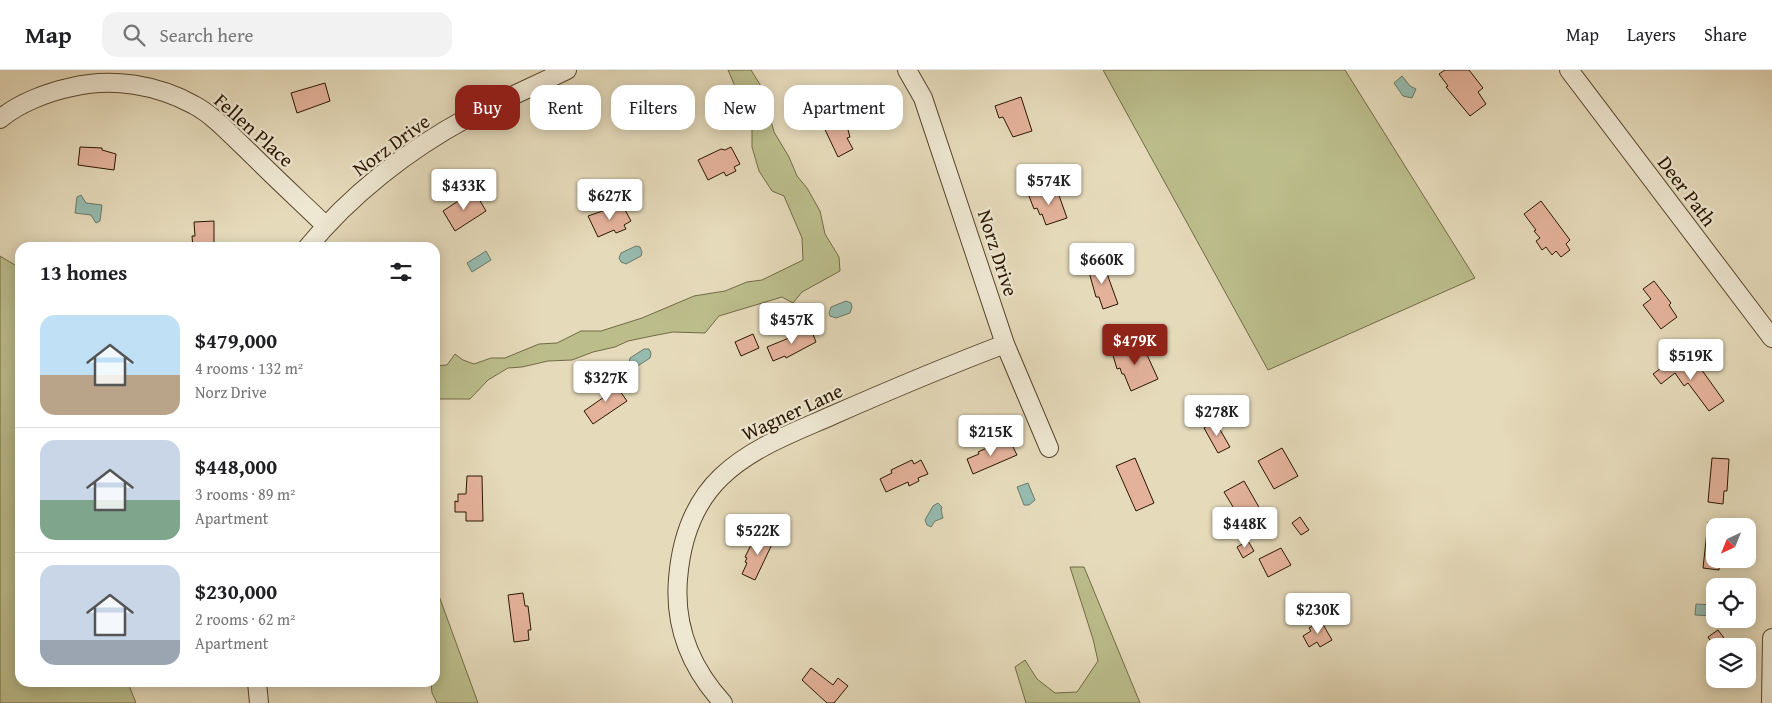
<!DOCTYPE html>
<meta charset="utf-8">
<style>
:root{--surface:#fff;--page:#f2f2f2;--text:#202124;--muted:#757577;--line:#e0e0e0;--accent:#8f2418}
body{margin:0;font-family:"Gentium Book Plus",serif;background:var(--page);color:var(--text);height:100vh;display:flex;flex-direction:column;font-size:19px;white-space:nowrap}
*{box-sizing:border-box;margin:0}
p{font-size:16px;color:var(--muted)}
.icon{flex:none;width:28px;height:28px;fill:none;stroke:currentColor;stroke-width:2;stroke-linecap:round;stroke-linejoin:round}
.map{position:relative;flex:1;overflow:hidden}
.details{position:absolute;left:15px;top:172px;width:425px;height:445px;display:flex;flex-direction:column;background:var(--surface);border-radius:15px;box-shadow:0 2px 12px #0003}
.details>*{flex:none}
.top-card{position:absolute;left:455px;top:15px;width:475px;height:45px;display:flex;gap:10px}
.needle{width:32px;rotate:223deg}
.buttons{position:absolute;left:1706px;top:448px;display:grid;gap:10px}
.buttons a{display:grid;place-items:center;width:50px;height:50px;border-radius:10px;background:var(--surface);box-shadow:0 2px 12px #0003;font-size:25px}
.price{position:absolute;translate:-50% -42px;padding:0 11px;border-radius:5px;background:#fff;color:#222;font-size:16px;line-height:32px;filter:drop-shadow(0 1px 2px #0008)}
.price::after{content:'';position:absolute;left:50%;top:30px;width:15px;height:11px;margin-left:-8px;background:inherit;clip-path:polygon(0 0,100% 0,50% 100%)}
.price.current{background:var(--accent);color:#fff}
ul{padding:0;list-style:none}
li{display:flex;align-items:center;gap:15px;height:125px;padding:0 25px}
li+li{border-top:1px solid var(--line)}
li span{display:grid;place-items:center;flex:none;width:140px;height:100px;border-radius:15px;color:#555}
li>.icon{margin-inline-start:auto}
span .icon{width:60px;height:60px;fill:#fffc;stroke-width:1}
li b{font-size:21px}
h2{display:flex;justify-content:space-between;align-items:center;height:60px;padding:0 25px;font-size:21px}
.pill{padding:0 18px;border-radius:15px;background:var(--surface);box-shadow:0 2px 12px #0003;font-size:18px;line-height:45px}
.pill.current{background:var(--accent);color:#fff}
header{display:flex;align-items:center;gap:30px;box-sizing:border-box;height:70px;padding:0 25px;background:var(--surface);border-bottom:1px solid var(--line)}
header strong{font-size:24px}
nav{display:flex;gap:28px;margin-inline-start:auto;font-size:18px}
.search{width:350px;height:45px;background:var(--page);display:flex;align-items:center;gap:12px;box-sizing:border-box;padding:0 18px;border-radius:15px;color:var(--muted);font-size:19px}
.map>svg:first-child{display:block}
.green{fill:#bbbd8b;stroke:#726a46}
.water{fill:#96bbaf;stroke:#6b7969}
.building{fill:#e4b29b;stroke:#2a1600}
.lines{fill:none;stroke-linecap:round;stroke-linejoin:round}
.minor-casing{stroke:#59472e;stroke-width:20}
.minor{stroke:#eee7d2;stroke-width:18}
.labels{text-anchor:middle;stroke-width:4.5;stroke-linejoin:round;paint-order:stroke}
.street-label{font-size:20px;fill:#2a1600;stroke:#eee7d2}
</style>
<header>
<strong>Map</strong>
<div class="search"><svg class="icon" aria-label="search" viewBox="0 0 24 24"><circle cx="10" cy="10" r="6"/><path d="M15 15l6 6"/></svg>Search here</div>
<nav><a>Map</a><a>Layers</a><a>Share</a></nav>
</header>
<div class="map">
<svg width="1772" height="633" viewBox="0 0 1772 633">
<rect width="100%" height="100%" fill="#e5daba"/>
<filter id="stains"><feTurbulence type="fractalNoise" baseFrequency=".004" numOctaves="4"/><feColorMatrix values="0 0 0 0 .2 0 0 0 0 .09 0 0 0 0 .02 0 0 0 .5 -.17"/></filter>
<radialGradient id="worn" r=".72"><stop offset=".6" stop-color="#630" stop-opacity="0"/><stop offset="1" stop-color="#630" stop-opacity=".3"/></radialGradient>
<path class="green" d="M728,0H751L769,29L770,47L774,62L789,87L797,106L807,118L820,141L825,164L839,187L840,201L802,222L793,233L782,227L719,246L705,263L673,262L652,266L628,271L615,277L593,282L572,290L548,291L522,297L508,298L488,310L470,329H435V296L447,295L455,284L463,290L474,294L491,288H505L539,274L557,273L581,261H601L642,248L694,226L725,221L747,212L762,210L803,190L802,168L784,126L772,121L759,101L752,77V56Z
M1103,0H1345L1475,208L1268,300Z
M0,186L20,198V612L128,613L136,633H0Z
M1070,497H1084L1140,633H1026L1015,597L1025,590L1037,609L1055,623L1077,622L1098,591L1093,569Z
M435,515L478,633H437L432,623L431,613L435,612Z"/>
<path class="water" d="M1402,6L1410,16L1416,19L1412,28L1403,26L1394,13Z
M81,125L86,133L102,135L100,151L96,153L91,145L75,143L77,127Z
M636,176L640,177L642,182L641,186L626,194L621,192L619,188L621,183Z
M486,181L491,190L472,202L467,193Z
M846,231L851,233L852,237L850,243L836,248L830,246L829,243L831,237Z
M644,279H649L651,283L650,288L636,297H631L629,293L630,288Z
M1028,413L1035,430L1029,435H1024L1017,417Z
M938,433L942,437L941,440L943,448L935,451L931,457L927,455L925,450L933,436Z
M1696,534L1715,535V546L1695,545Z"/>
<path class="building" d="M1445,0H1469L1483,18L1478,22L1486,34L1470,46L1446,17L1448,16L1439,4Z
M325,13L330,31L297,43L291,23Z
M1021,27L1032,61L1013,67L1003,47L999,48L995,36Z
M836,39L848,60L850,67L847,68L853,79L838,87L819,47Z
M80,77L102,78V80L116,84L114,100L78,95Z
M731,77L740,94L734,97L736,101L726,106L724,102L708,110L698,90L721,79L725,80Z
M1056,117L1067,148L1046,155L1042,144L1040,145L1037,138L1034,139L1029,126Z
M469,124L471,127L476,124L486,141L455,161L443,141Z
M1541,131L1570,170L1566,174L1570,180L1561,187L1556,181L1552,185L1546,177L1542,180L1536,171L1540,168L1534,161L1536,160L1524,144Z
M620,135L622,140L624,138L631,151L624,155L626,159L616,163L614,160L598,167L588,146Z
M214,151V178H193L192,166H195L194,152Z
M1102,190L1118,234L1103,239L1099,227H1096L1087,195Z
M1654,211L1671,233L1669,235L1677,247L1661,259L1643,235L1651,229L1643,219Z
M811,259L816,272L786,288L785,286L773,291L767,277Z
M753,264L759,278L741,286L735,272Z
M1133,273L1136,279L1143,276L1158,309L1131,321L1124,304H1122L1120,298L1117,299L1112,282Z
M1676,284L1689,303L1699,296L1724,331L1709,341L1688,313L1684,316L1675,303L1661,314L1653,304L1668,293L1666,291Z
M612,310L627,331L593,354L584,341L607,325L601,318Z
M1215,351L1230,377L1218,383L1204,358Z
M1010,371L1017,385L973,404L967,389L979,384L978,382L1000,372L1002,375Z
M1282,378L1298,406L1274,419L1258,391Z
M1135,388L1154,433L1136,441L1116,396Z
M1712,388L1729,389L1727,421H1724L1723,434L1708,432Z
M912,390L914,394L921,390L928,404L918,408L919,411L909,416L908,412L886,422L880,409L892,403L891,400Z
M467,406H482L483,451H466V442H455V431L458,432V424H466Z
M1244,411L1260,439L1241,450L1224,422Z
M1300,447L1309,460L1301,465L1292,453Z
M1708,452H1715V489H1720L1719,500L1703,498Z
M762,462L775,468L755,510L742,504L747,493L745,492L747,488L745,487L752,473L756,475Z
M1248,471L1254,481L1243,488L1237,477Z
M1281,478L1291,495L1268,507L1259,489Z
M523,523L525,536H528L531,560H528L529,570L514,572L508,525Z
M1321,551L1332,570L1320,577L1317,572L1309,577L1303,566L1311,561L1309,558Z
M1718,560L1730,576H1714L1708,567Z
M811,598L833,615L838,608L848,616L834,633H827L802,610Z"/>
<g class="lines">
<defs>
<path id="minor" d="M907,0L923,28L1005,274L1049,378
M1569,0L1772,268
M0,49C19,33 48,22 72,17C112,7 158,15 194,35C213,45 230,64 246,79C272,105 299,130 325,155
M307,178C350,125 408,80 467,48C500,31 534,16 567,0
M257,612L259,633
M723,633C691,598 674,557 678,509C681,471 693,434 721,407C752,377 795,362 833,345C890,320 947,296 1005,274
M1771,633L1772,568"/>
</defs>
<use href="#minor" class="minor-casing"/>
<use href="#minor" class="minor"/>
</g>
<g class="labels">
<g class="street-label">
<text transform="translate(254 60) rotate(42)" y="7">Fellen Place</text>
<text transform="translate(391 75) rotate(-36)" y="7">Norz Drive</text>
<text transform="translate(1687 121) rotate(53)" y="7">Deer Path</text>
<text transform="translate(998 183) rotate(72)" y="7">Norz Drive</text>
<text transform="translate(792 342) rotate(-25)" y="7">Wagner Lane</text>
</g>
</g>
<rect width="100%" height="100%" filter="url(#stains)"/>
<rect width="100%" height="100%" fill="url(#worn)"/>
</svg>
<div class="buttons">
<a><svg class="needle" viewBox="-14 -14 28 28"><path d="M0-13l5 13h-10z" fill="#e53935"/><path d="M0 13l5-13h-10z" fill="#757577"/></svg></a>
<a><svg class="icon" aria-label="locate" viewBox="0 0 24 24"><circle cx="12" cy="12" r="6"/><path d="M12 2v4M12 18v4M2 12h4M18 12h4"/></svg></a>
<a><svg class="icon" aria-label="layers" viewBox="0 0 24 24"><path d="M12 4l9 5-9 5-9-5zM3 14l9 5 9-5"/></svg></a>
</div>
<b class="price" style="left:1049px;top:136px">$574K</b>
<b class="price" style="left:464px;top:141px">$433K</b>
<b class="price" style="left:610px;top:151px">$627K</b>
<b class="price" style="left:1102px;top:215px">$660K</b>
<b class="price" style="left:792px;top:275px">$457K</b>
<b class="price current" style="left:1135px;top:296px">$479K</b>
<b class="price" style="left:1691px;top:311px">$519K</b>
<b class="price" style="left:606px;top:333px">$327K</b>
<b class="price" style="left:1217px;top:367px">$278K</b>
<b class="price" style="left:991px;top:387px">$215K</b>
<b class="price" style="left:1245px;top:479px">$448K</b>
<b class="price" style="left:758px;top:486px">$522K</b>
<b class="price" style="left:1318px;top:565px">$230K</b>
<div class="top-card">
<a class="pill current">Buy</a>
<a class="pill">Rent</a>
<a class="pill">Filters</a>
<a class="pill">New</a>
<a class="pill">Apartment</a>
</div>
<section class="details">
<h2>13 homes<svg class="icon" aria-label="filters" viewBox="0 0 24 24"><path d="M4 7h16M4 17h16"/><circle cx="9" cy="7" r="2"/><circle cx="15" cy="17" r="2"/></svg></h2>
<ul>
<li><span style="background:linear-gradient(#bfe0f5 60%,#b9a48a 0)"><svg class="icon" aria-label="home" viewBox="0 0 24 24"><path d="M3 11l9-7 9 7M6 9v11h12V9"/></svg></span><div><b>$479,000</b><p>4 rooms · 132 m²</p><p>Norz Drive</p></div></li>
<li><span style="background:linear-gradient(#c9d6e8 60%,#7fa58c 0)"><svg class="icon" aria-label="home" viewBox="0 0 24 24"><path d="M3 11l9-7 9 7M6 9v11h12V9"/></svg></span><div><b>$448,000</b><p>3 rooms · 89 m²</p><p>Apartment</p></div></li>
<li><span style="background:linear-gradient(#c9d6e8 75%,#9aa5b1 0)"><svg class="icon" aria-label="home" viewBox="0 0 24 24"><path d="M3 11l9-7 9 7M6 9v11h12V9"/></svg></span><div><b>$230,000</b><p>2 rooms · 62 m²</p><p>Apartment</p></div></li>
</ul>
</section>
</div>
